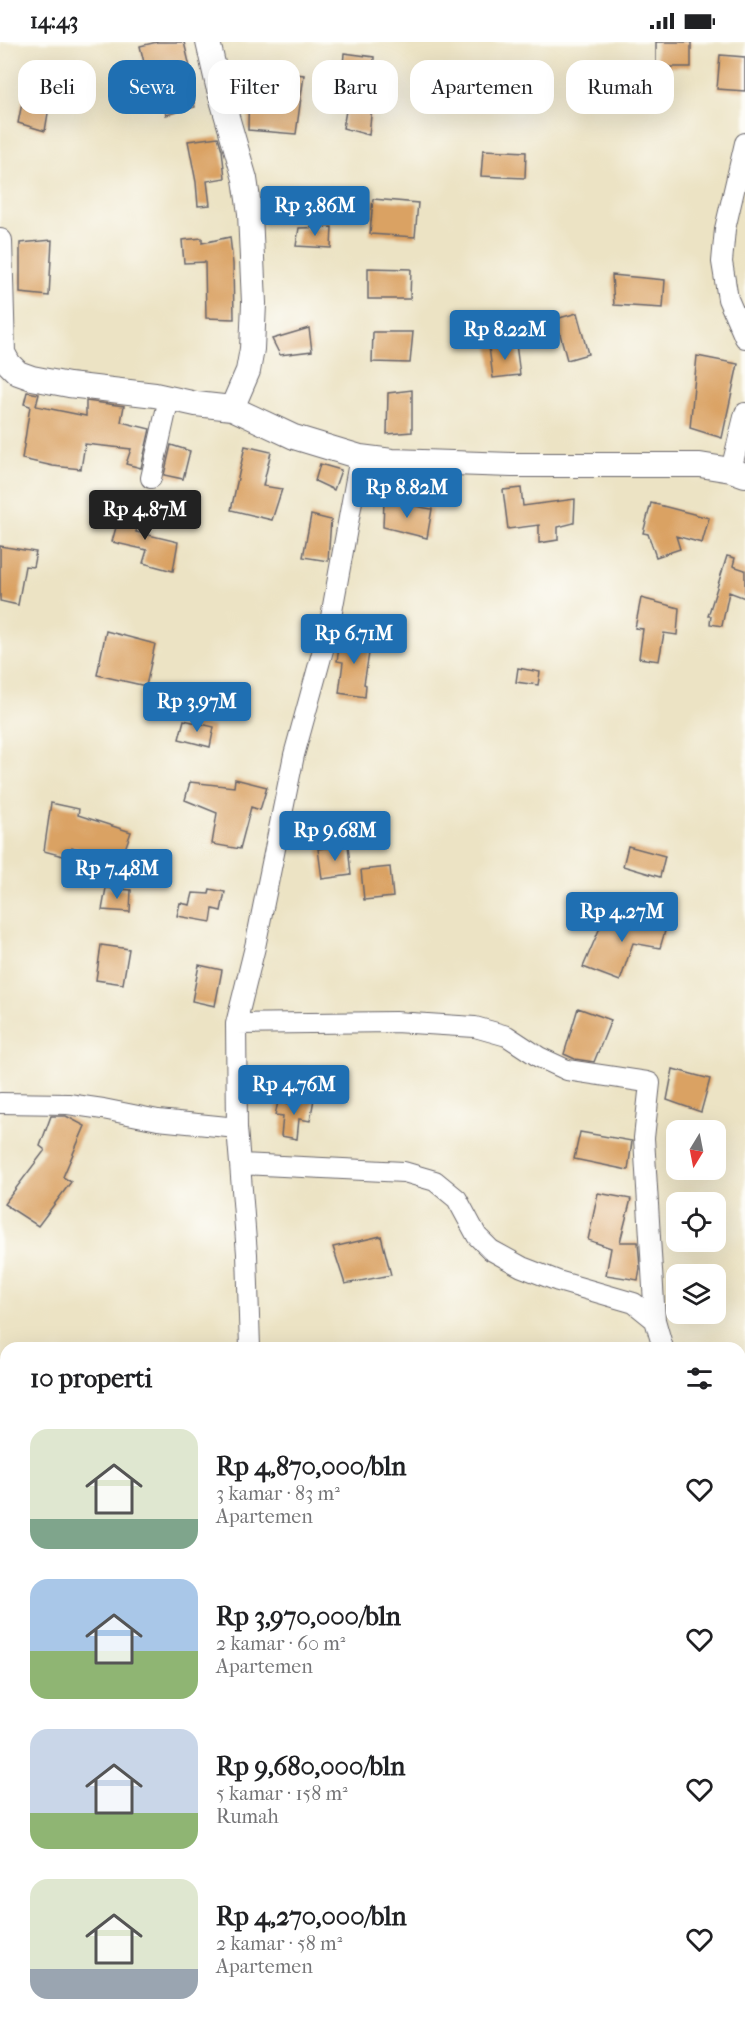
<!DOCTYPE html>
<html lang="id">
<meta charset="utf-8">
<style>
:root{--surface:#fff;--page:#f2f2f2;--text:#202124;--muted:#757577;--accent:#1f6fb2}
body{margin:0;font-family:"IM FELL French Canon",serif;background:var(--page);color:var(--text);height:100vh;display:flex;flex-direction:column;font-size:22px;white-space:nowrap}
*{box-sizing:border-box;margin:0}
p{font-size:20px;color:var(--muted)}
.icon{flex:none;width:33px;height:33px;fill:none;stroke:currentColor;stroke-width:2;stroke-linecap:round;stroke-linejoin:round}
.map{position:relative;flex:1;overflow:hidden}
.side{position:absolute;left:0px;top:1300px;width:746px;height:686px;display:flex;flex-direction:column;background:var(--surface);border-radius:18px 18px 0 0;box-shadow:0 6px 24px #0002}
.side>*{flex:none}
.top-card{position:absolute;left:18px;top:18px;width:710px;height:54px;display:flex;gap:12px}
.needle{width:39px;rotate:190deg}
.controls{position:absolute;left:666px;top:1078px;display:grid;gap:12px}
.controls a{display:grid;place-items:center;width:60px;height:60px;border-radius:12px;background:var(--surface);box-shadow:0 6px 24px #0002;font-size:30px}
.price{position:absolute;translate:-50% -51px;padding:0 14px;border-radius:6px;background:var(--accent);color:#fff;font-size:20px;line-height:39px;filter:drop-shadow(0 2px 3px #0008)}
.price::after{content:'';position:absolute;left:50%;top:36px;width:18px;height:14px;margin-left:-9px;background:inherit;clip-path:polygon(0 0,100% 0,50% 100%)}
.price.on{background:#222;color:#fff}
ul{padding:0;list-style:none}
li{display:flex;align-items:center;gap:18px;height:150px;padding:0 30px}
li span{display:grid;place-items:center;flex:none;width:168px;height:120px;border-radius:18px;color:#555}
li>.icon{margin-inline-start:auto}
span .icon{width:72px;height:72px;fill:#fffc;stroke-width:1}
li b{font-size:26px}
h2{display:flex;justify-content:space-between;align-items:center;height:72px;padding:0 30px;font-size:26px}
.tag{padding:0 21px;border-radius:18px;background:var(--surface);box-shadow:0 6px 24px #0002;font-size:21px;line-height:54px}
.tag.on{background:var(--accent);color:#fff}
.status{display:flex;justify-content:space-between;align-items:center;height:42px;padding:0 30px;background:var(--surface);direction:ltr}
.status svg{height:16px;fill:currentColor}
.map>svg:first-child{display:block}
.building{fill:#daa263}
.lines{fill:none;stroke-linecap:round;stroke-linejoin:round}
.minor-casing{stroke:#69666b;stroke-width:22}
.tertiary-casing{stroke:#69666b;stroke-width:26}
.secondary-casing{stroke:#69666b;stroke-width:29}
.minor{stroke:#fff;stroke-width:20}
.tertiary{stroke:#fff;stroke-width:24}
.secondary{stroke:#ffe4c6;stroke-width:27}
</style>
<div class="status"><b>14:43</b><svg viewBox="0 0 49 12"><path d="M0 12V9h3v3zM5 12V6h3v6zM10 12V3h3v9zM15 12V0h3v12zM26 1h20v11H26zM47 4h2v5h-2z"/></svg></div>
<div class="map">
<svg width="745" height="1985" viewBox="0 0 745 1985">
<rect width="100%" height="100%" fill="#fdfcf7"/>
<filter id="ink" filterUnits="userSpaceOnUse"><feTurbulence type="fractalNoise" baseFrequency=".0167" numOctaves="2"/><feDisplacementMap in="SourceGraphic" scale="12" xChannelSelector="R" yChannelSelector="G"/><feConvolveMatrix kernelMatrix="1 2 1 2 8 2 1 2 1" color-interpolation-filters="sRGB"/></filter>
<filter id="wash" filterUnits="userSpaceOnUse"><feTurbulence type="fractalNoise" baseFrequency=".008" numOctaves="4" result="noise"/><feDisplacementMap in="SourceGraphic" scale="24" xChannelSelector="R" yChannelSelector="G"/><feGaussianBlur stdDeviation="1.35" result="paint"/><feColorMatrix in="noise" values="0 0 0 0 0 0 0 0 0 0 0 0 0 0 0 0 0 1.4 0 .05"/><feComposite in="paint" operator="in"/></filter>
<g filter="url(#wash)">
<rect width="100%" height="100%" fill="#ece3c4"/>
<g id="blocks">
<path class="building" d="M157,0H184L191,29H188L195,65L166,73L157,36L148,37L140,4Z
M656,0H691V25H656Z
M344,11L374,15L373,54L369,93L343,86L349,51H341Z
M720,13L745,15V49L717,47Z
M249,27L304,33L296,92L248,88Z
M24,51L50,59L45,89L18,81Z
M218,95L222,108L225,136L207,139L210,163L198,164L196,140L188,99Z
M483,108L526,110L525,136L481,134Z
M373,157L418,161L415,195L370,192Z
M332,185L331,206L296,204L299,186Z
M230,195L233,222L234,277L206,276L205,220L184,221L182,198L202,196V201Z
M52,198L49,254L20,251V201Z
M368,226L411,227L410,257H368Z
M612,233L665,238L663,266L614,263Z
M577,271L588,312L567,318L556,277Z
M309,286L312,309L280,313L272,297Z
M373,290H413L410,321L372,320Z
M516,302L520,333L493,336L489,305Z
M697,314L738,322L722,396L690,386Z
M412,348V390L387,392L388,351Z
M27,350L39,352L36,364L86,374V359L124,364L121,380L150,387L141,426L126,422L131,407L85,402L81,427L53,424L22,417L30,364L24,362Z
M171,403L190,409L183,437L164,433Z
M245,404L271,410L263,444L282,447L272,478L231,468Z
M320,422L341,428L334,448L315,439Z
M521,446L523,464L575,457L574,481L558,485V498L539,501V483L508,487L503,448Z
M384,459L432,467L427,496L383,485Z
M651,461L709,476L702,501L676,494L680,507L656,515L648,492L643,491Z
M122,463L140,471L136,490L178,500L173,529L143,521L147,508L112,500Z
M311,473L331,478L328,519L303,515Z
M0,504L36,510L33,525L25,524L18,563L0,559Z
M727,514L735,516L733,524L745,528V556L729,550L722,584L710,582L711,574H708Z
M641,556L679,566L677,593L664,591L659,619L639,616L643,587L635,586Z
M106,589L155,602L146,644L97,633Z
M341,594L371,599L364,642L366,643L365,655L339,651L343,620L337,619Z
M518,626L540,630L538,643L516,640Z
M184,678L214,685L210,705L179,697Z
M235,737L267,745L260,768L251,765L240,807L212,802L217,771L185,758L190,740L234,745Z
M51,761L79,767L78,773L131,790L120,821L72,805L70,816L44,809Z
M348,803L351,833L322,837L318,807Z
M628,804L665,814L660,835L623,824Z
M390,825L393,855L364,858L361,828Z
M106,846L131,848L130,870L102,868Z
M210,847L225,850L221,869L213,867L211,880L177,874L180,861L190,863L193,851L209,852Z
M645,872L668,879L660,906L633,901L620,939L583,925L605,874L641,880Z
M101,903L129,907L123,942L96,938Z
M199,923L222,928L215,964L192,959Z
M578,966L611,978L594,1020L575,1017L564,1012Z
M673,1027L710,1037L701,1070L667,1058Z
M301,1054L314,1057L310,1079L299,1077L297,1097L281,1094L283,1074L275,1073L278,1060L298,1063Z
M51,1074H66L85,1084L63,1135L71,1140L38,1184L4,1162L45,1108L40,1104Z
M580,1090L632,1099L628,1128L574,1117Z
M598,1151L631,1157L620,1200H638L640,1226L638,1238L606,1233L611,1206L588,1198Z
M381,1194L391,1233L345,1242L333,1205Z"/>
</g>
</g>
<g filter="url(#ink)">
<use href="#blocks" fill-opacity="0" stroke="#69666b" stroke-width="1.5"/>
<g class="lines">
<defs>
<path id="minor" d="M745,101L725,187L722,220L728,257L745,296
M360,415L329,586L294,713L255,905L236,982L237,1086L240,1122L404,1130L435,1139L457,1157L477,1194L491,1208L522,1225L558,1239L634,1261L655,1278L663,1306
M731,428L745,371
M151,436L169,356
M236,982L395,980L475,985L507,994L539,1015L567,1028L647,1040L650,1041L644,1096L655,1278
M0,1061L68,1062L103,1067L158,1078L237,1086
M240,1122L247,1212L250,1306
M740,1398L745,1396
M0,1402L6,1415
M740,1416L745,1431
M0,1874L6,1869
M330,1980L333,1985
M598,1980L599,1985"/>
<path id="tertiary" d="M208,0L218,44L245,137L250,171L254,261L252,307L248,329L232,366
M0,199L3,311L9,322L18,331L32,336L69,343L155,353L196,362L232,366L294,395L360,415L392,419L512,423H700L731,428L745,433"/>
<path id="secondary" d="M0,1912L6,1915
M125,1980L134,1985"/>
</defs>
<use href="#minor" class="minor-casing"/>
<use href="#tertiary" class="tertiary-casing"/>
<use href="#secondary" class="secondary-casing"/>
<use href="#minor" class="minor"/>
<use href="#tertiary" class="tertiary"/>
<use href="#secondary" class="secondary"/>
</g>
</g>
</svg>
<div class="controls">
<a><svg class="needle" viewBox="-14 -14 28 28"><path d="M0-13l5 13h-10z" fill="#e53935"/><path d="M0 13l5-13h-10z" fill="#757577"/></svg></a>
<a><svg class="icon" aria-label="locate" viewBox="0 0 24 24"><circle cx="12" cy="12" r="6"/><path d="M12 2v4M12 18v4M2 12h4M18 12h4"/></svg></a>
<a><svg class="icon" aria-label="layers" viewBox="0 0 24 24"><path d="M12 4l9 5-9 5-9-5zM3 14l9 5 9-5"/></svg></a>
</div>
<b class="price" style="left:315px;top:195px">Rp 3.86M</b>
<b class="price" style="left:505px;top:319px">Rp 8.22M</b>
<b class="price" style="left:407px;top:477px">Rp 8.82M</b>
<b class="price on" style="left:145px;top:499px">Rp 4.87M</b>
<b class="price" style="left:354px;top:623px">Rp 6.71M</b>
<b class="price" style="left:197px;top:691px">Rp 3.97M</b>
<b class="price" style="left:335px;top:820px">Rp 9.68M</b>
<b class="price" style="left:117px;top:858px">Rp 7.48M</b>
<b class="price" style="left:622px;top:901px">Rp 4.27M</b>
<b class="price" style="left:294px;top:1074px">Rp 4.76M</b>
<div class="top-card">
<a class="tag">Beli</a>
<a class="tag on">Sewa</a>
<a class="tag">Filter</a>
<a class="tag">Baru</a>
<a class="tag">Apartemen</a>
<a class="tag">Rumah</a>
</div>
<section class="side">
<h2>10 properti<svg class="icon" aria-label="filters" viewBox="0 0 24 24"><path d="M4 7h16M4 17h16"/><circle cx="9" cy="7" r="2"/><circle cx="15" cy="17" r="2"/></svg></h2>
<ul>
<li><span style="background:linear-gradient(#dfe7d0 75%,#7fa58c 0)"><svg class="icon" aria-label="home" viewBox="0 0 24 24"><path d="M3 11l9-7 9 7M6 9v11h12V9"/></svg></span><div><b>Rp 4,870,000/bln</b><p>3 kamar · 83 m²</p><p>Apartemen</p></div><svg class="icon" aria-label="heart" viewBox="0 0 24 24"><path d="M12 20l-8-8c-3-5 5-10 8-4 3-6 11-1 8 4z"/></svg></li>
<li><span style="background:linear-gradient(#a9c7e8 60%,#8fb573 0)"><svg class="icon" aria-label="home" viewBox="0 0 24 24"><path d="M3 11l9-7 9 7M6 9v11h12V9"/></svg></span><div><b>Rp 3,970,000/bln</b><p>2 kamar · 60 m²</p><p>Apartemen</p></div><svg class="icon" aria-label="heart" viewBox="0 0 24 24"><path d="M12 20l-8-8c-3-5 5-10 8-4 3-6 11-1 8 4z"/></svg></li>
<li><span style="background:linear-gradient(#c9d6e8 70%,#8fb573 0)"><svg class="icon" aria-label="home" viewBox="0 0 24 24"><path d="M3 11l9-7 9 7M6 9v11h12V9"/></svg></span><div><b>Rp 9,680,000/bln</b><p>5 kamar · 158 m²</p><p>Rumah</p></div><svg class="icon" aria-label="heart" viewBox="0 0 24 24"><path d="M12 20l-8-8c-3-5 5-10 8-4 3-6 11-1 8 4z"/></svg></li>
<li><span style="background:linear-gradient(#dfe7d0 75%,#9aa5b1 0)"><svg class="icon" aria-label="home" viewBox="0 0 24 24"><path d="M3 11l9-7 9 7M6 9v11h12V9"/></svg></span><div><b>Rp 4,270,000/bln</b><p>2 kamar · 58 m²</p><p>Apartemen</p></div><svg class="icon" aria-label="heart" viewBox="0 0 24 24"><path d="M12 20l-8-8c-3-5 5-10 8-4 3-6 11-1 8 4z"/></svg></li>
</ul>
</section>
</div>
